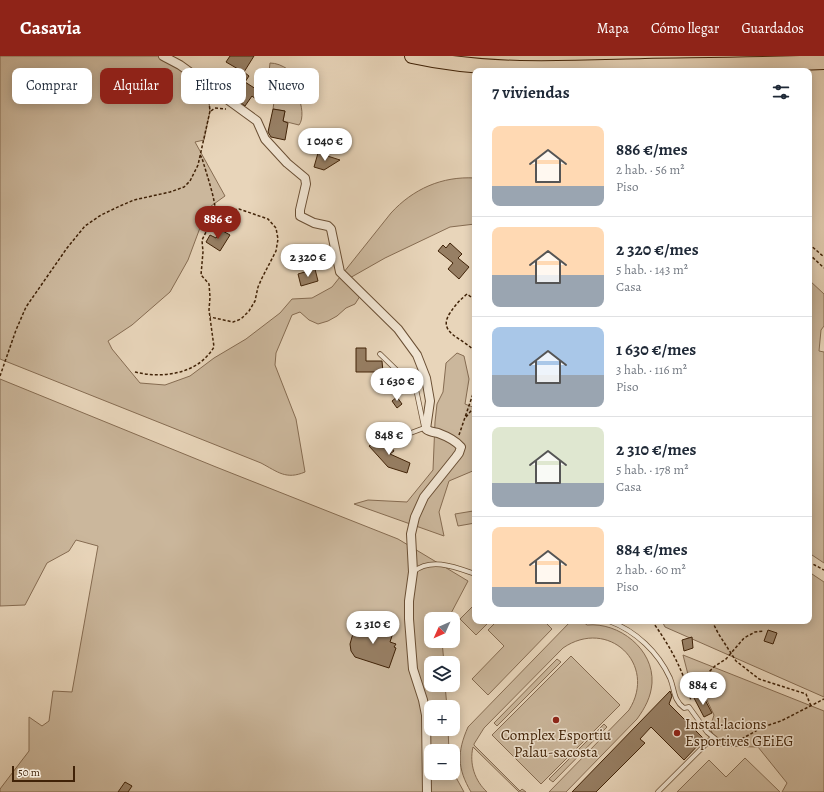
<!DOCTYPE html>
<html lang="es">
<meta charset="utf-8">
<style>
:root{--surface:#fff;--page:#f2f2f3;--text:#1f2937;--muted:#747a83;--line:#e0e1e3;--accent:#8f2418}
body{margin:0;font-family:Alegreya,serif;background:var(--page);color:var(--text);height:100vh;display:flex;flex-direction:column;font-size:15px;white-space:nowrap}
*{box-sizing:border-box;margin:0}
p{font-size:13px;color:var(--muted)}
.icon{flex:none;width:22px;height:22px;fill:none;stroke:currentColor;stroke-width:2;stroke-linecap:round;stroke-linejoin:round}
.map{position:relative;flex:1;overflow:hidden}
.panel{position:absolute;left:472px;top:12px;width:340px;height:556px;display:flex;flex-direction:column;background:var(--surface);border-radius:8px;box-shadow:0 2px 10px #0003}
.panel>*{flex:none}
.top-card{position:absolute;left:12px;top:12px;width:380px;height:36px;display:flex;gap:8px}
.needle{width:26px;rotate:225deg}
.buttons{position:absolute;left:424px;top:556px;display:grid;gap:8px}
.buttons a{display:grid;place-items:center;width:36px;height:36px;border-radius:8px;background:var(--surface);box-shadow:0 2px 10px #0003;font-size:20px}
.scale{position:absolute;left:12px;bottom:10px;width:63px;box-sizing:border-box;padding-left:4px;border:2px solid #402207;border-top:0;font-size:11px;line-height:14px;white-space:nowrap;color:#402207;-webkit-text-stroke:3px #f0e4d2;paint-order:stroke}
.price{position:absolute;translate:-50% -34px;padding:0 9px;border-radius:14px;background:#fff;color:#222;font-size:13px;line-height:26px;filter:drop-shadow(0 1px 2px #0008)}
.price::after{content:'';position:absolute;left:50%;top:24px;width:12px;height:9px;margin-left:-6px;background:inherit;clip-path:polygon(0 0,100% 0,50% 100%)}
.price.on{background:var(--accent);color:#fff}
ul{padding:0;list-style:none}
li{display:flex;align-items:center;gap:12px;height:100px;padding:0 20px}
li+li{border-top:1px solid var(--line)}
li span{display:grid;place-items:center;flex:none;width:112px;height:80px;border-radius:8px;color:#555}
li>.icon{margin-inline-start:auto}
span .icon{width:48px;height:48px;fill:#fffc;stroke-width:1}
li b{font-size:17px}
h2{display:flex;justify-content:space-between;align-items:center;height:48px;padding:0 20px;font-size:17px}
.chip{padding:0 14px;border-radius:8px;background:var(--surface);box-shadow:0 2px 10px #0003;font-size:14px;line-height:36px}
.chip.on{background:var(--accent);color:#fff}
header{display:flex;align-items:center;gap:24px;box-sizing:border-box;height:56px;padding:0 20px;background:var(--accent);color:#fff}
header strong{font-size:19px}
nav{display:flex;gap:22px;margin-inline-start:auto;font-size:14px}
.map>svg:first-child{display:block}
.green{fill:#cbb79c;stroke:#866c52}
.building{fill:#977f64;stroke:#402207}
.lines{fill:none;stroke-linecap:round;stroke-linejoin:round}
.service-casing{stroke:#6a4f34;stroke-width:5.5}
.minor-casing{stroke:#6a4f34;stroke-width:10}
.trunk-casing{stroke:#402207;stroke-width:16}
.path{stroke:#402207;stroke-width:1.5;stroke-dasharray:3 2;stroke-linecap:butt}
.service{stroke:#f0e4d2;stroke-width:4}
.minor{stroke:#f0e4d2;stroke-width:8}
.trunk{stroke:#e8d5ba;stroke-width:14}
.poi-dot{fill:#8f2418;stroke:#f0e4d2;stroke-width:1.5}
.labels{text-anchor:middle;stroke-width:3;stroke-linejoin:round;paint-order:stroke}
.poi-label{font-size:15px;fill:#402207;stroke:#f0e4d2;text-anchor:start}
</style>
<header>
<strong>Casavia</strong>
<nav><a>Mapa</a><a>Cómo llegar</a><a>Guardados</a></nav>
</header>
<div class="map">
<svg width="824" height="736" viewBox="0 0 824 736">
<rect width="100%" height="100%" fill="#e8d5ba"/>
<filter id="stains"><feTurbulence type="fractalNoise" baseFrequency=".005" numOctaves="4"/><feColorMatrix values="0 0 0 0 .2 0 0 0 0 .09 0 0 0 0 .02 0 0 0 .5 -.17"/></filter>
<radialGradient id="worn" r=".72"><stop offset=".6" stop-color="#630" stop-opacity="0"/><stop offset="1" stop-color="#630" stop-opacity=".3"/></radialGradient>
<path class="green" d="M0,0H163L180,9L209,46L210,55L204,84L195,86L225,140L207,153L188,204L170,236L132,269L108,285L112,293L140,327L165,329L190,320L214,302L246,283L280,257L292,243L312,242L332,231L391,157C413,133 442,120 475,122V168L450,171L385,202L348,223L362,237L355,248L346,252L337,260L328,265L318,268L309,264L300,256L292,259L276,297L275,309L296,363L305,416C286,424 278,416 261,407L0,303Z
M270,7C282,7 296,17 300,29L293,41H298C302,48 304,63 299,69L283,65L285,55L273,53L274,46L272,45L267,34Z
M809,224L824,238V270L821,274L819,295L824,296V507L809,497Z
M457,297L464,300L469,323L465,348L475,352V414L449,425L439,456L444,480L354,448L368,444L407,446L433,414L435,366L437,348L443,336L446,307Z
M0,323L216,411L398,483L468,525L448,563H431V585H442L444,607H431V629H445L447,651H431V673H448L449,695H431V717H453V716L464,736H0V733L29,695V661L42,670L49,665L53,635L72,636L98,490L76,484L69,495L47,507L25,549L0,550Z
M473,455L475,467L458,470L455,458Z
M809,516L824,526V641L665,571L662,565H809Z
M475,548V565H490L476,579L460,563Z
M497,565H544L552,573L488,639L472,623L504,590L488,574Z
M571,565H582L587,569C619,566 654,593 652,627C651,641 645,652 637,663L566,736H549L629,654C658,608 608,561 563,592L484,672L474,688V689L520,735L522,733L526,736H519L473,691C469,708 475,725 487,736H471C457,712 457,696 468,671Z
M683,599L824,655V736H782L787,727L758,691L718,690L710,672L714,659L703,636L693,638Z
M571,600L620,649L541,728L492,679Z
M557,603L561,606L497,670L494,667Z
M604,668L607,671L553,726L549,723Z
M745,702L780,736H677L709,704L726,721Z"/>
<path class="building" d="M230,0H254L244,16L249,20L245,26L259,35L258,37L260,39L257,44L252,40L245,50L228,37L230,34L226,31L238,13L226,6Z
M273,53L285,55L283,65L288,67L285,84L271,81L268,76Z
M318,97L340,104L324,114L314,111Z
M221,174L230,179L220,195L206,186L210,179L216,182Z
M450,187L462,198L458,202L469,211L459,223L448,213L453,207L438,195L443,189L446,192Z
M315,213L318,225L301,230L298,218Z
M356,292H366V305H382L383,316H356Z
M397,341L402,348L397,352L392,345Z
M381,381L387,389L389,388L394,395L390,398L410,407L407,417L388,411L369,390Z
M362,567L393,577L390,586L396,588L394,591L396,592L389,612L355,601L351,595L350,588L354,574L359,576Z
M768,574L777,577L773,588L764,585Z
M692,581L693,592L684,595L682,584Z
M670,635L672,640L669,648L704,683L684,704L651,671L640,683L645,687L596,736H572Z
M702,638L712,657L704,661L694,642Z
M125,726L132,730L128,736H118Z"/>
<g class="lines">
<defs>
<path id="service" d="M380,298L416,333L424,371
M394,386L408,378L424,372
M413,516C431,501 455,511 475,518
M609,565C636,575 658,596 670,622C675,634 673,644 684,652L689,651L707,676L718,685
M658,736L713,681"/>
<path id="minor" d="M163,0L180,9L257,65L265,83L287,107L305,122L306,128L300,154V160L314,167L328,170L331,173L340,216L398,273L417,299L426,322L430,345L426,373C430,376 433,376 438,377C446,380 455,384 461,391L459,397L456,401L424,441L415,461L411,478L413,516L409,545V563L413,613L423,644L426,659L427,736"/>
<path id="trunk" d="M412,0C488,17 567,12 645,10C704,9 764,9 824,6"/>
</defs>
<use href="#service" class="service-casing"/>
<use href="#minor" class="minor-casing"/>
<use href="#trunk" class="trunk-casing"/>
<path class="path" d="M211,55L215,52L226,53
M200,99L202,102C206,117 218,149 215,162
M809,188L824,201
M809,198L824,212
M475,244L467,238C460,244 455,249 450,257C436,278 465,282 475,296
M135,316C163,323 198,318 214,291L209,254L210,241L209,228L201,219L203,196L202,184L207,174L214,164L229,155L239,153L268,163L276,172L278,183L276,195L262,222L258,231L255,245L249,255L241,263L233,266L210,261
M0,320L16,274L26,251L67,192L85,170L101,159L120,150L134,144L170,136L184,131L190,125L198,109L210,55L209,46L203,37
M466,361L475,350
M459,379L475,332
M809,506L824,514
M652,565C670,590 684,615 691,645
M712,565L718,577L736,605L759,623L806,638L811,650
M688,636L715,610L726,603L744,582L755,576L764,575
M723,687L732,688L738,685L763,671L781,665L824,643"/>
<use href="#service" class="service"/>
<use href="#minor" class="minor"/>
<use href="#trunk" class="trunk"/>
</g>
<g class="poi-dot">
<circle cx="556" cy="664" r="4"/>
<circle cx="677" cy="677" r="4"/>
</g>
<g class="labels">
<g class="poi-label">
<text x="685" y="673">Instal·lacions<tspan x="685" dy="17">Esportives GEiEG</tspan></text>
<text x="556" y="684" text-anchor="middle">Complex Esportiu<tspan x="556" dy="17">Palau-sacosta</tspan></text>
</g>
</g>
<rect width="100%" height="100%" filter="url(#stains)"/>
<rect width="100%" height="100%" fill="url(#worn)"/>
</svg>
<div class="buttons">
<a><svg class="needle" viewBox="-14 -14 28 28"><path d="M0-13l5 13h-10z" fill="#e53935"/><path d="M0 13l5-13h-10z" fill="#747a83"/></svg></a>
<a><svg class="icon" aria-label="layers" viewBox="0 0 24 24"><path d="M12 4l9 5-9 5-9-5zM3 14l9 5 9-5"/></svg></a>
<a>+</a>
<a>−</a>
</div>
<div class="scale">50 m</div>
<b class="price" style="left:325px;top:106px">1 040 €</b>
<b class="price on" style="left:218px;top:184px">886 €</b>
<b class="price" style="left:308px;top:222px">2 320 €</b>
<b class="price" style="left:397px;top:346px">1 630 €</b>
<b class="price" style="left:389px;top:400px">848 €</b>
<b class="price" style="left:373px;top:589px">2 310 €</b>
<b class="price" style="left:703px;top:650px">884 €</b>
<div class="top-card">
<a class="chip">Comprar</a>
<a class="chip on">Alquilar</a>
<a class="chip">Filtros</a>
<a class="chip">Nuevo</a>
</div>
<section class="panel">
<h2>7 viviendas<svg class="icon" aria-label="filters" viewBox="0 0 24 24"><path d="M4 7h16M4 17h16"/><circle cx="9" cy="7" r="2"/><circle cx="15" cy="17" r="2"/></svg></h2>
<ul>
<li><span style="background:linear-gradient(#ffd9b3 75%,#9aa5b1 0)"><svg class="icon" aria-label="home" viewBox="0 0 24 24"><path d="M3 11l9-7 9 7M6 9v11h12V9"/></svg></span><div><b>886 €/mes</b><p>2 hab. · 56 m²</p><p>Piso</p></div></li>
<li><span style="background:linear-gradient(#ffd9b3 60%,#9aa5b1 0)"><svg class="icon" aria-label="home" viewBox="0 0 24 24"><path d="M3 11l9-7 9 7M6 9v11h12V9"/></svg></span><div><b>2 320 €/mes</b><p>5 hab. · 143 m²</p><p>Casa</p></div></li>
<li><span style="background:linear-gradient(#a9c7e8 60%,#9aa5b1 0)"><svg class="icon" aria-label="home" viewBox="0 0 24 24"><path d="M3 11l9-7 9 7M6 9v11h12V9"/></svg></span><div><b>1 630 €/mes</b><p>3 hab. · 116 m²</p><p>Piso</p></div></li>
<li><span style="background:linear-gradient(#dfe7d0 70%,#9aa5b1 0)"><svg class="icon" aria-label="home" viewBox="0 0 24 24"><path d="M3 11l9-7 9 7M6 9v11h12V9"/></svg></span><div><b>2 310 €/mes</b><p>5 hab. · 178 m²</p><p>Casa</p></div></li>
<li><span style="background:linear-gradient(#ffd9b3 75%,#9aa5b1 0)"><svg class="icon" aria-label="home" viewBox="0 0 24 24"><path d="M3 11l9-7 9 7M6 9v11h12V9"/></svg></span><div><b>884 €/mes</b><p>2 hab. · 60 m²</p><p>Piso</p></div></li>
</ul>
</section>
</div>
